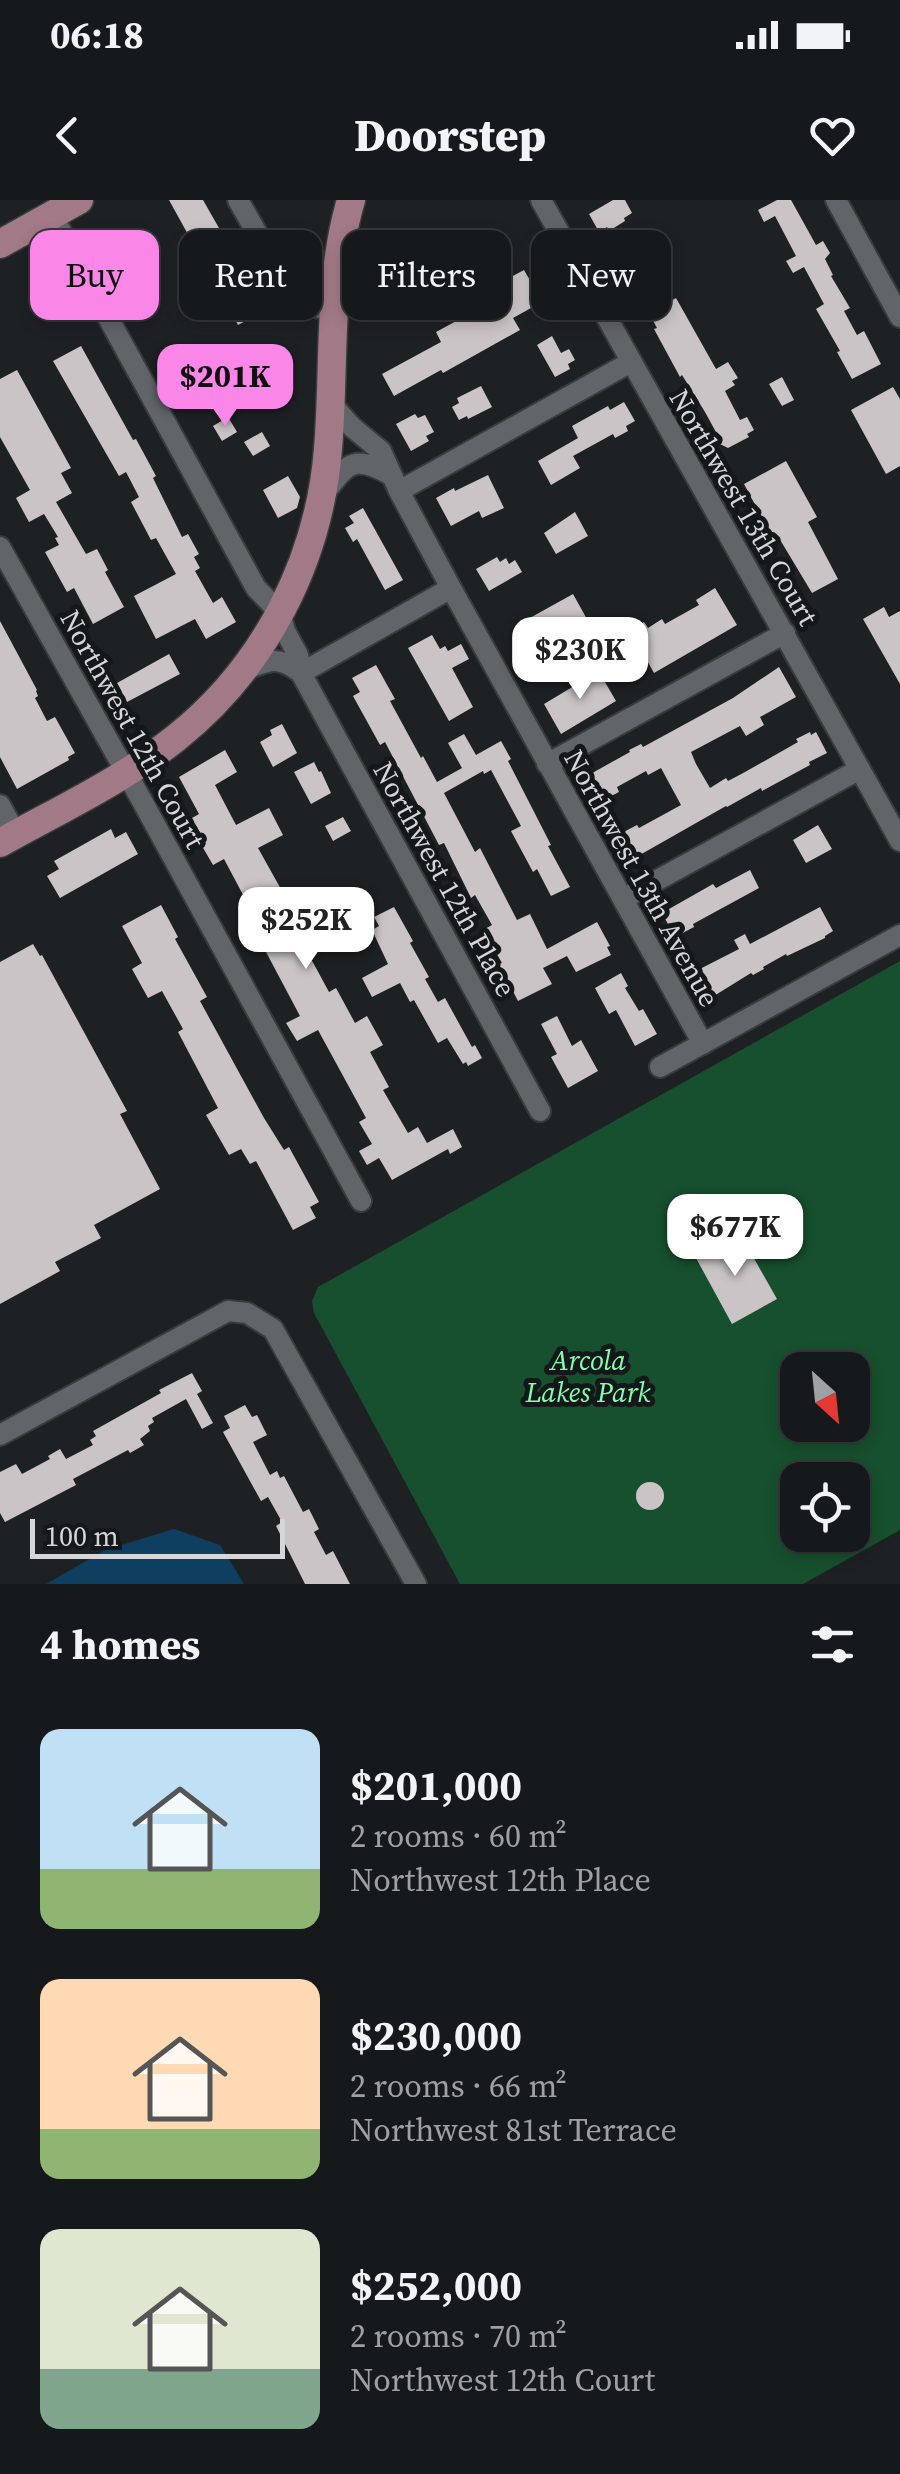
<!DOCTYPE html>
<meta charset="utf-8">
<style>
:root{--surface:#16191b;--page:#232628;--text:#f1f3f6;--muted:#9ea0a3;--line:#35383a;--accent:#fa87e7}
body{margin:0;font-family:"Source Serif 4",serif;background:var(--page);color:var(--text);height:100vh;display:flex;flex-direction:column;font-size:38px;white-space:nowrap}
*{box-sizing:border-box;margin:0}
p{font-size:32px;color:var(--muted)}
.icon{flex:none;width:55px;height:55px;fill:none;stroke:currentColor;stroke-width:2;stroke-linecap:round;stroke-linejoin:round}
.map{position:relative;height:1384px;overflow:hidden}
.details{display:flex;flex-direction:column;background:var(--surface);flex:1}
.details>*{flex:none}
.hud{position:absolute;left:30px;top:30px;width:840px;height:90px;display:flex;gap:20px}
.needle{width:65px;rotate:153deg}
.tools{position:absolute;left:780px;top:1152px;display:grid;gap:20px}
.tools a{display:grid;place-items:center;width:90px;height:90px;border-radius:20px;background:var(--surface);box-shadow:0 5px 15px #0003,0 0 0 2px var(--line);font-size:50px}
.scale{position:absolute;left:30px;bottom:25px;width:255px;box-sizing:border-box;padding-left:10px;border:5px solid #d4d6d8;border-top:0;font-size:28px;line-height:35px;white-space:nowrap;color:#d4d6d8;-webkit-text-stroke:8px #15181b;paint-order:stroke}
.price{position:absolute;translate:-50% -85px;padding:0 22px;border-radius:20px;background:#fff;color:#222;font-size:32px;line-height:65px;filter:drop-shadow(0 2px 5px #0008)}
.price::after{content:'';position:absolute;left:50%;top:60px;width:30px;height:22px;margin-left:-15px;background:inherit;clip-path:polygon(0 0,100% 0,50% 100%)}
.price.on{background:var(--accent);color:#111}
ul{padding:0;list-style:none}
li{display:flex;align-items:center;gap:30px;height:250px;padding:0 40px}
li span{display:grid;place-items:center;flex:none;width:280px;height:200px;border-radius:20px;color:#555}
li>.icon{margin-inline-start:auto}
span .icon{width:120px;height:120px;fill:#fffc;stroke-width:1}
li b{font-size:42px}
h2{display:flex;justify-content:space-between;align-items:center;height:120px;padding:0 40px;font-size:42px}
.tag{padding:0 35px;border-radius:20px;background:var(--surface);box-shadow:0 5px 15px #0003,0 0 0 2px var(--line);font-size:35px;line-height:90px}
.tag.on{background:var(--accent);color:#111}
.status{display:flex;justify-content:space-between;align-items:center;height:70px;padding:0 50px;background:var(--surface);direction:ltr}
.status svg{height:28px;fill:currentColor}
header{display:flex;justify-content:space-between;align-items:center;height:130px;padding:0 40px;background:var(--surface);font-size:45px;font-weight:800}
.map>svg:first-child{display:block}
.green{fill:#17502e;fill-rule:evenodd}
.water{fill:#0e3f61}
.building{fill:#cac4c6}
.lines{fill:none;stroke-linecap:round;stroke-linejoin:round}
.minor-casing{stroke:#393c3e;stroke-width:24}
.primary-casing{stroke:#393c3e;stroke-width:31}
.minor{stroke:#616468;stroke-width:20}
.primary{stroke:#a27987;stroke-width:28}
.labels{text-anchor:middle;stroke-width:10;stroke-linejoin:round;paint-order:stroke}
.street-label{font-size:28px;fill:#d4d6d8;stroke:#15181b}
.park-label{font-size:28px;font-style:italic;fill:#82fead;stroke:#15181b}
</style>
<div class="status"><b>06:18</b><svg viewBox="0 0 49 12"><path d="M0 12V9h3v3zM5 12V6h3v6zM10 12V3h3v9zM15 12V0h3v12zM26 1h20v11H26zM47 4h2v5h-2z"/></svg></div>
<header><svg class="icon" aria-label="back" viewBox="0 0 24 24"><path d="M15 5l-7 7 7 7"/></svg>Doorstep<svg class="icon" aria-label="heart" viewBox="0 0 24 24"><path d="M12 20l-8-8c-3-5 5-10 8-4 3-6 11-1 8 4z"/></svg></header>
<div class="map">
<svg width="900" height="1384" viewBox="0 0 900 1384">
<rect width="100%" height="100%" fill="#1e2124"/>
<path class="green" d="M900,761V1330L803,1384H460L314,1113L312,1101L318,1087ZM798,1170H852V1225H798ZM798,1280H852V1335H798Z"/>
<path class="water" d="M174,1329L220,1345L244,1384H46L105,1350Z"/>
<path class="building" d="M169,0H203L231,49L226,52L259,114L238,125Z
M613,0H625L632,13L624,18L625,21L609,31L607,27L599,32L589,14Z
M777,0H791L816,45L823,41L830,53L825,59L833,75L831,76L850,108L844,111L857,135L864,131L881,164L852,179L837,152L840,151L816,109L824,104L804,67L793,73L786,61L796,56L775,16L764,22L758,10Z
M524,70L531,82L540,78L551,97L513,118L520,130L443,173L441,170L394,196L382,174L441,142L436,132L460,119L446,92L476,75L485,91Z
M676,98L716,169L728,162L738,178L732,181L735,185L725,191L740,220L747,217L754,230L747,234L749,237L728,248L718,243L717,234L705,212L682,175L680,177L654,129L657,128L649,113Z
M552,136L561,153L569,149L575,160L568,164L570,169L555,177L537,145Z
M81,146L133,240L136,239L156,276L153,278L182,337L188,334L199,354L194,357L200,368L195,371L213,403L222,397L236,422L206,439L195,419L156,439L134,396L176,374L156,338L151,340L131,302L139,297L126,272L119,276L53,161Z
M17,170L71,268L61,273L72,293L56,302L86,354L97,349L108,370L105,372L124,407L93,424L74,388L67,392L45,352L59,345L55,338L58,337L44,314L29,322L16,298L30,290L0,237V179Z
M782,177L794,200L782,206L769,184Z
M235,183L244,198L228,206L220,191Z
M481,186L492,207L468,219L467,216L459,220L452,207L459,203L457,198Z
M893,187L900,199V266L886,274L851,210Z
M624,202L635,221L626,226L628,231L615,238L613,234L573,256L580,268L551,285L538,261L578,238L572,226L608,206L610,210Z
M415,214L418,218L425,215L434,232L426,236L429,241L411,251L396,224Z
M228,217L237,232L222,241L213,226Z
M262,232L270,246L253,256L244,242Z
M786,261L817,317L808,322L838,379L812,393L779,338L774,340L744,284Z
M488,275L504,308L482,318L479,311L451,326L436,298L454,288L455,291Z
M288,276L300,297L297,308L278,318L263,290Z
M363,308L403,380L385,390L357,339L353,342L345,328L354,323L349,316Z
M575,312L588,336L556,354L544,333Z
M497,357L500,362L506,358L509,364L515,360L522,372L489,391L476,369Z
M715,388L737,425L654,473L630,430L644,422L648,428L662,419L665,424L699,405L696,400Z
M573,394L593,430L548,455L528,419Z
M884,407L889,417L900,411V484L863,419Z
M0,421L37,490L36,491L38,496L35,498L47,521L55,517L75,553L68,557L69,560L17,589L0,557Z
M432,435L440,449L445,446L448,451L461,444L469,459L452,468L473,507L449,521L408,448Z
M169,454L180,474L127,502L117,483Z
M376,465L395,499L390,501L421,558L423,556L437,582L462,568L448,543L464,534L476,555L501,541L511,559L508,561L551,645L548,646L570,687L551,696L537,669L533,672L511,631L521,626L491,570L484,574L483,571L444,593L475,652L480,648L517,720L530,714L547,749L597,722L610,746L607,747L611,755L576,772L567,756L543,768L552,784L518,801L499,764L502,763L483,730L492,725L475,695L471,698L444,643L439,645L385,542L380,545L353,496L360,492L352,478Z
M779,467L796,497L760,517L764,525L746,536L740,526L691,552L696,564L710,588L726,578L728,581L745,572L798,542L796,539L810,532L811,535L816,532L827,553L809,562L810,565L762,591L761,588L727,607L726,606L631,660L616,636L637,625L639,628L681,605L661,568L648,575L646,571L617,587L619,592L597,603L585,577L630,552L629,550L641,544L643,547L733,498Z
M598,470L616,501L561,534L544,504L579,483L578,481Z
M282,524L297,553L273,567L260,542L272,535L270,530Z
M225,550L237,572L215,585L236,625L269,608L283,635L258,648L296,716L290,720L329,792L336,788L355,823L367,816L383,845L370,852L389,887L383,890L408,933L418,927L427,943L453,929L462,947L450,954L448,949L392,980L379,958L367,965L359,951L372,944L359,922L366,918L318,830L297,841L286,823L300,816L266,752L271,750L266,738L224,659L213,665L202,646L206,644L192,618L199,614L179,577Z
M314,562L319,572L321,571L331,593L311,604L294,572Z
M343,617L351,631L333,641L325,626Z
M818,625L832,649L806,663L793,640Z
M111,629L115,638L126,632L138,654L60,698L47,676L59,669L54,661Z
M750,670L759,688L693,724L694,727L675,737L662,713L713,684L716,688Z
M161,705L178,737L175,739L207,797L200,801L264,918L284,950L289,947L319,1002L310,1007L316,1018L293,1030L256,961L250,964L241,949L229,955L206,915L218,908L178,832L183,829L162,791L148,798L132,769L142,763L122,726Z
M394,707L413,741L410,743L429,777L425,779L438,802L445,798L472,847L475,845L482,858L468,866L466,862L463,864L447,838L438,843L414,800L410,802L400,783L372,797L362,778L388,764L372,730L379,726L374,717Z
M820,707L833,731L825,736V738L787,756L786,754L763,767L764,769L753,775L751,773L709,799L694,772L739,749L734,740L745,734L750,744Z
M33,744L40,756L42,755L127,911L120,914L160,989L94,1025L101,1038L55,1062L60,1071L0,1104V762Z
M621,773L628,786L625,788L639,811L643,809L657,834L635,846L616,810L609,814L595,788Z
M557,816L572,846L581,840L598,871L568,888L551,857L557,854L541,824Z
M743,1039L777,1099L732,1124L690,1047L702,1040L711,1057Z
M192,1173L202,1191L197,1194L213,1223L202,1229L186,1199L152,1218L154,1222L148,1226L150,1231L140,1239L144,1245L130,1253L128,1250L73,1279L76,1285L5,1322L0,1313V1272L16,1264L22,1274L50,1259L48,1256L60,1249L66,1259L93,1245L90,1240L96,1236L93,1231L161,1193L159,1190Z
M245,1205L252,1217L257,1215L267,1235L253,1242L270,1275L277,1271L280,1278L284,1276L303,1312L309,1309L319,1329L314,1332L326,1355L333,1351L350,1384H305L276,1326L282,1322L268,1297L261,1301L223,1232L230,1228L224,1216Z
M636 1296a14 14 0 1 1 28 0a14 14 0 1 1-28 0Z"/>
<g class="lines">
<defs>
<path id="minor" d="M238,0L294,98L309,106L333,110
M541,0L900,641
M836,0L900,117
M52,15L256,388L280,413L285,431L298,455L301,473L540,911
M330,202L352,227L381,251L399,291L451,388L703,844
M399,291L631,162
M321,297C347,266 350,252 391,275
M0,347L141,599L361,1001
M244,470C270,460 278,455 301,473
M301,473L451,388
M547,564L785,433
M0,605L16,634
M623,699L860,569
M660,867L900,735
M0,1235L228,1111L247,1113L273,1129L416,1384"/>
<path id="primary" d="M0,44L79,0
M0,643C59,610 123,580 176,538C265,467 319,361 328,249C335,166 327,81 351,0"/>
</defs>
<use href="#minor" class="minor-casing"/>
<use href="#primary" class="primary-casing"/>
<use href="#minor" class="minor"/>
<use href="#primary" class="primary"/>
</g>
<g class="labels">
<g class="street-label">
<text transform="translate(744 307) rotate(60)" y="10">Northwest 13th Court</text>
<text transform="translate(133 529) rotate(61)" y="10">Northwest 12th Court</text>
<text transform="translate(642 678) rotate(61)" y="10">Northwest 13th Avenue</text>
<text transform="translate(445 679) rotate(61)" y="10">Northwest 12th Place</text>
</g>
<g class="park-label">
<text x="588" y="1170">Arcola<tspan x="588" dy="32">Lakes Park</tspan></text>
</g>
</g>
</svg>
<div class="tools">
<a><svg class="needle" viewBox="-14 -14 28 28"><path d="M0-13l5 13h-10z" fill="#e53935"/><path d="M0 13l5-13h-10z" fill="#9ea0a3"/></svg></a>
<a><svg class="icon" aria-label="locate" viewBox="0 0 24 24"><circle cx="12" cy="12" r="6"/><path d="M12 2v4M12 18v4M2 12h4M18 12h4"/></svg></a>
</div>
<div class="scale">100 m</div>
<b class="price on" style="left:225px;top:229px">$201K</b>
<b class="price" style="left:580px;top:502px">$230K</b>
<b class="price" style="left:306px;top:772px">$252K</b>
<b class="price" style="left:735px;top:1079px">$677K</b>
<div class="hud">
<a class="tag on">Buy</a>
<a class="tag">Rent</a>
<a class="tag">Filters</a>
<a class="tag">New</a>
</div>
</div>
<section class="details">
<h2>4 homes<svg class="icon" aria-label="filters" viewBox="0 0 24 24"><path d="M4 7h16M4 17h16"/><circle cx="9" cy="7" r="2"/><circle cx="15" cy="17" r="2"/></svg></h2>
<ul>
<li><span style="background:linear-gradient(#bfe0f5 70%,#8fb573 0)"><svg class="icon" aria-label="home" viewBox="0 0 24 24"><path d="M3 11l9-7 9 7M6 9v11h12V9"/></svg></span><div><b>$201,000</b><p>2 rooms · 60 m²</p><p>Northwest 12th Place</p></div></li>
<li><span style="background:linear-gradient(#ffd9b3 75%,#8fb573 0)"><svg class="icon" aria-label="home" viewBox="0 0 24 24"><path d="M3 11l9-7 9 7M6 9v11h12V9"/></svg></span><div><b>$230,000</b><p>2 rooms · 66 m²</p><p>Northwest 81st Terrace</p></div></li>
<li><span style="background:linear-gradient(#dfe7d0 70%,#7fa58c 0)"><svg class="icon" aria-label="home" viewBox="0 0 24 24"><path d="M3 11l9-7 9 7M6 9v11h12V9"/></svg></span><div><b>$252,000</b><p>2 rooms · 70 m²</p><p>Northwest 12th Court</p></div></li>
</ul>
</section>
